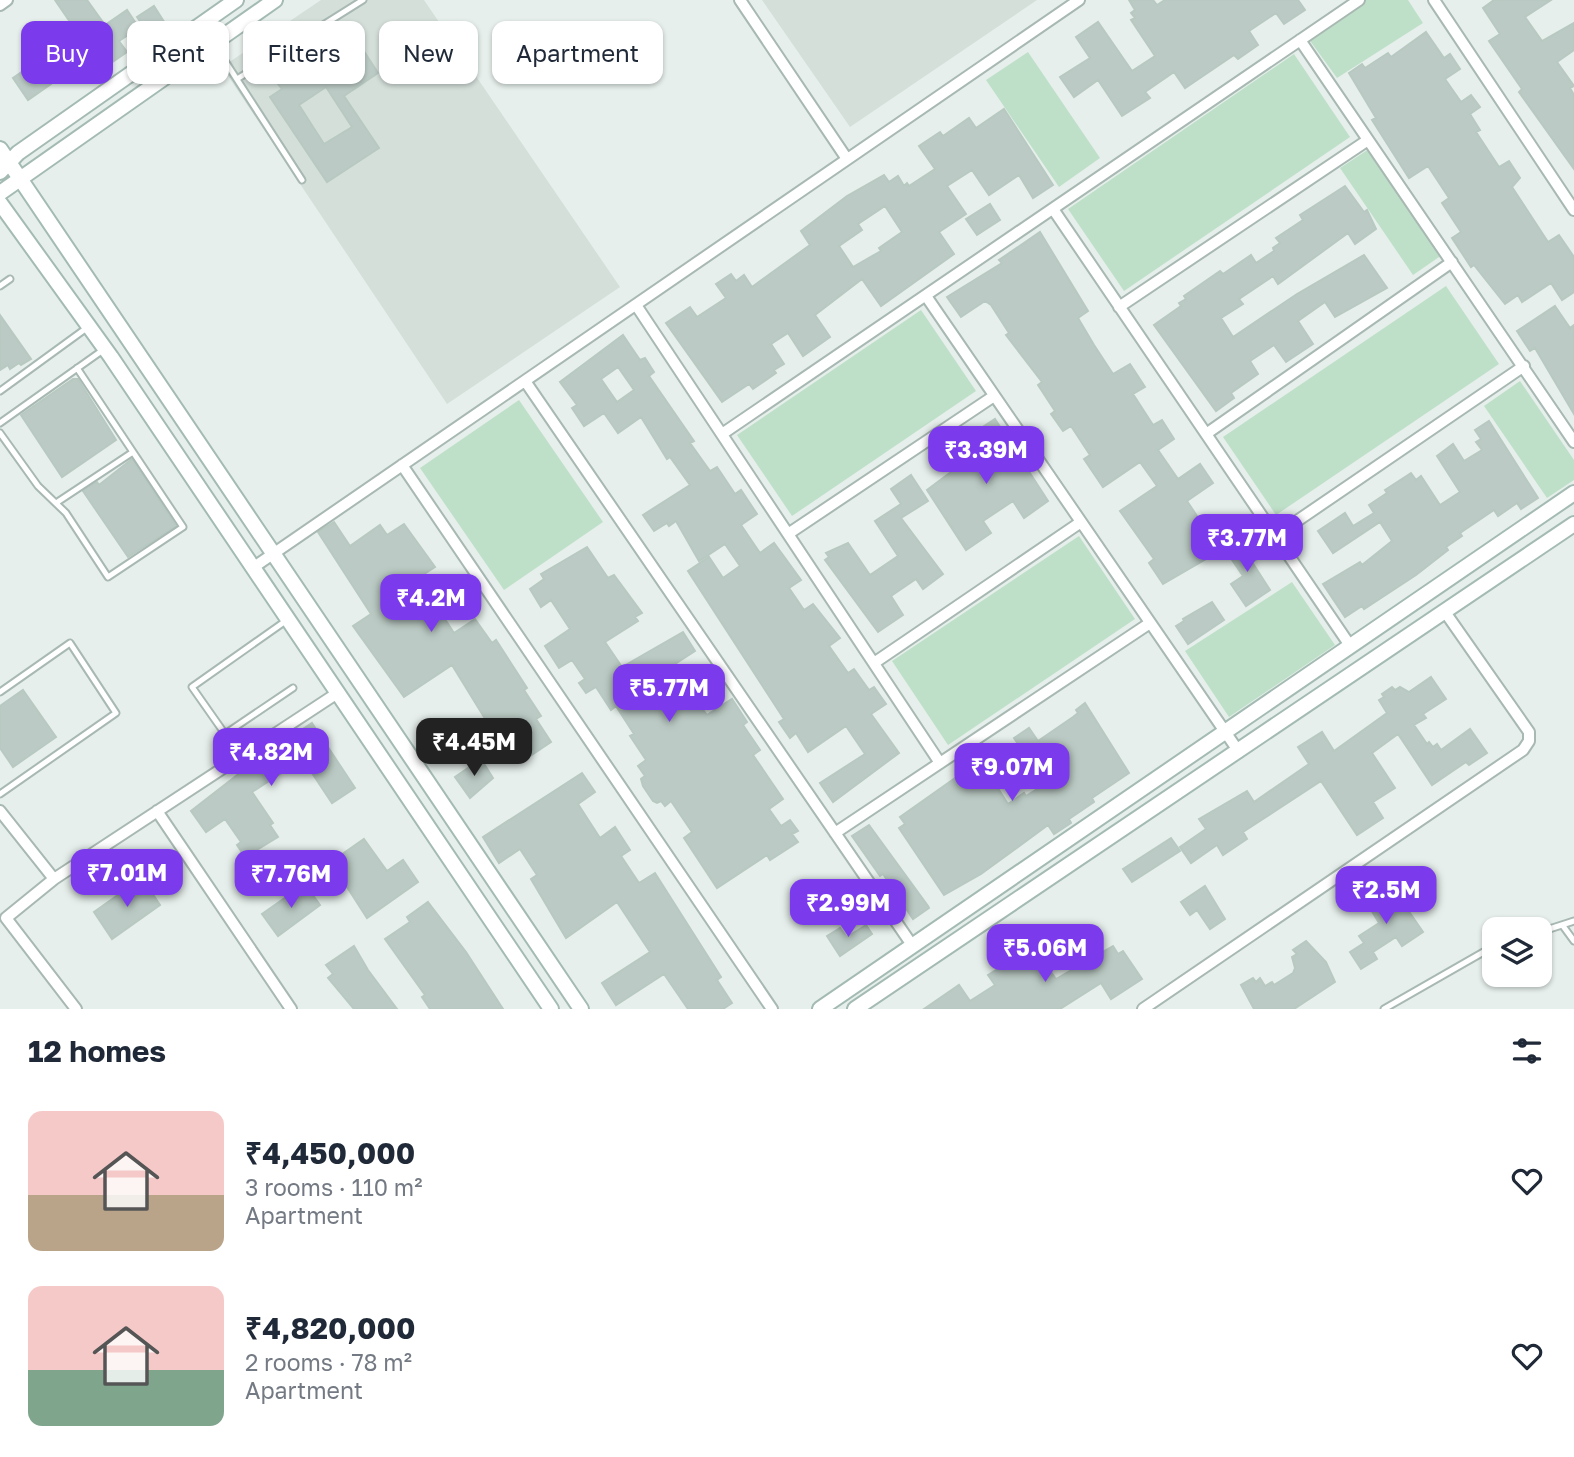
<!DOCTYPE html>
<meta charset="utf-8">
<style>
:root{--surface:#fff;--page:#f2f2f3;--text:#1f2937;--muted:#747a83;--accent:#7c3aed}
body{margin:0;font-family:"Golos Text",sans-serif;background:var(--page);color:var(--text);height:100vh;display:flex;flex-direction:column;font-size:26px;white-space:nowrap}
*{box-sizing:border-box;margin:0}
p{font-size:23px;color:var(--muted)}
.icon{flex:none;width:38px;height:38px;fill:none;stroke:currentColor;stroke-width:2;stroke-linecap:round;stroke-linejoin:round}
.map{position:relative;height:1009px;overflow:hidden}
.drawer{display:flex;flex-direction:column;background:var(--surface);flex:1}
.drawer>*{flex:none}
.top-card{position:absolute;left:21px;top:21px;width:700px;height:63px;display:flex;gap:14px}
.tools{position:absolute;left:1482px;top:917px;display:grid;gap:14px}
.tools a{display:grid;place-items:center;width:70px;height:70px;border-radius:14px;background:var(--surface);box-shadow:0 2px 5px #0004;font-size:35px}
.price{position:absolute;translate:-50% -60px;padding:0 16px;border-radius:14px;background:var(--accent);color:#fff;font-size:23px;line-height:46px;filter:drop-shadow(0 2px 4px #0008)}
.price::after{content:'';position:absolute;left:50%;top:42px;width:21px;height:16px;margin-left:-10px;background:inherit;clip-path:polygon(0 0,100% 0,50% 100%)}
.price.selected{background:#222;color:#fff}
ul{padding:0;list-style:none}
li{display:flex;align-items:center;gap:21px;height:175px;padding:0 28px}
li span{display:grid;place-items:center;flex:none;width:196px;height:140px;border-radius:14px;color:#555}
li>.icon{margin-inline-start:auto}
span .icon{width:84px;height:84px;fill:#fffc;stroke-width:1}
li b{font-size:30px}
h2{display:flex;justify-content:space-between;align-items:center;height:84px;padding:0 28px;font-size:30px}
.pill{padding:0 24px;border-radius:14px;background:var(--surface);box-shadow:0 2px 5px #0004;font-size:24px;line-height:63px}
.pill.selected{background:var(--accent);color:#fff}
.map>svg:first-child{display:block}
.built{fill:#d4dfda}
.green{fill:#bfe0c8}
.building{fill:#bbcac4;stroke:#b8c9c2;stroke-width:2;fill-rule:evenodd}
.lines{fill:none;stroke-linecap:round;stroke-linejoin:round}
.lane-casing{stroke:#a8b8b2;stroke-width:9}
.street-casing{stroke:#a8b8b2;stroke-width:14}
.secondary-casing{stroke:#a4bbb3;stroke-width:18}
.lane{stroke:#fff;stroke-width:5}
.street{stroke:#fff;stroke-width:10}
.secondary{stroke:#fff;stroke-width:14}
</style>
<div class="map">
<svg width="1574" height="1009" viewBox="0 0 1574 1009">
<rect width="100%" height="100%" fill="#e6efeb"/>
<path class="built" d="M321,0H424L620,287L447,404L222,67Z
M762,0H1037L850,127Z"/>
<path class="green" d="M1363,0H1408L1423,23L1337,78L1308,38Z
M1028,52L1100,158L1059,187L986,80Z
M1294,54L1350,137L1124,291L1068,209Z
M1369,149L1442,255L1413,275L1340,168Z
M1446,286L1499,364L1276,515L1223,437Z
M921,310L976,391L792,516L737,435Z
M1520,381L1574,460V480L1547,498L1484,406Z
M519,400L603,522L504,590L420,468Z
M1079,536L1135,619L948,745L892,661Z
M1292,582L1335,645L1229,717L1185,651Z"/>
<path class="building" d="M55,0H87L105,25L127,10L139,28L119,41L127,52L105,67L99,57L74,73L62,55L83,41Z
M1129,0H1153L1157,5L1165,0H1298L1305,10L1284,24L1276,13L1249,31L1258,45L1238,59L1234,55L1185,88L1174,72L1145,92L1150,98L1122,116L1098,80L1074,97L1060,77L1090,58L1076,37L1098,22L1132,71L1155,56L1131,20L1135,18L1131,13L1135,10Z
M1494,0H1551L1525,17L1542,41L1574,23V50L1557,62L1574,86L1570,88L1574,95V169L1519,92L1522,89L1489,41L1500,34L1483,8Z
M154,6L168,28L152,38L137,17Z
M349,28L378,73L344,96L379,148L327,182L270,97L282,89L278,84L319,56L315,50L324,44L321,38L334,29L338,35ZM326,87L352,127L324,144L299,105Z
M1426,32L1444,58L1450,54L1460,69L1445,79L1461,102L1471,95L1480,107L1470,114L1480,130L1476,132L1499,167L1509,161L1520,178L1512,187L1548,242L1559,235L1574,257V292L1562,300L1551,283L1522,302L1518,295L1505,304L1474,265L1471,267L1452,238L1461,232L1442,203L1449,198L1428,166L1409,178L1372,120L1376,118L1349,73L1362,64L1365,68L1388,53L1391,57Z
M36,62L51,84L28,100L13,78Z
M1004,109L1053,185L1033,198L1019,175L989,195L972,170L947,186L966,214L939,232L954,254L881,306L862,279L815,315L830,337L803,356L788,333L771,344L784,364L774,370L776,373L753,389L749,384L722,402L666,323L690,307L697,317L726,298L716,284L731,274L736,281L744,275L752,287L810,245L801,231L847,196L884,175L889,182L898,176L904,186L907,183L909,186L935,169L919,146L940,132L943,136L969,118L976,128ZM885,206L902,232L879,248L881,251L853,267L839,246L862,230L858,224Z
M1345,186L1364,212L1367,210L1376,229L1355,244L1348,233L1278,284L1273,276L1239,299L1243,304L1221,318L1233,337L1297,294L1364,255L1387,288L1335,317L1325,302L1298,321L1313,344L1286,362L1274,345L1250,361L1258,374L1231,393L1234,398L1216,411L1154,325L1181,306L1179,303L1186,299L1184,296L1220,271L1223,274L1251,255L1256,263L1274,251L1273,248L1280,243L1276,238L1303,220L1300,215Z
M990,204L1000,220L977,235L966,219Z
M1040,232L1088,311L1078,318L1094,345L1113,374L1130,364L1145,387L1133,394L1153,425L1162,420L1174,439L1158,450L1178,479L1200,464L1213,483L1187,501L1209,534L1221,527L1232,544L1163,584L1149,563L1154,559L1120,511L1157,486L1140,462L1103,487L1084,459L1090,455L1071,426L1063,431L1051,414L1055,411L1038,385L1042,382L1006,335L1009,333L991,305L985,301L961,317L947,297L1002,263L999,260Z
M1555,306L1570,328L1574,325V414L1535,348L1530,351L1517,331Z
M0,315L31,359L21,365L19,363L10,369L8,365L0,370Z
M623,335L640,360L645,358L654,372L649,376L694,441L690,443L710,471L717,467L735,494L741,490L757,514L741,525L760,553L774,543L801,580L789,588L804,610L813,604L840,638L829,646L848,673L854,669L869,690L874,687L886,704L871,714L899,753L833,802L820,783L865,754L846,726L808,752L796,733L790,738L779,722L784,719L688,571L709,557L723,578L740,566L725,544L699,561L676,521L669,526L667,523L654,531L643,515L690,485L670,457L667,459L641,417L618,433L604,413L584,426L572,408L577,405L560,382ZM618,367L634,390L617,402L601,379Z
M73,379H78L116,440L62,477L21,415Z
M995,419L1048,501L1024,518L1013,501L983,521L991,533L966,550L927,490L979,451L969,436Z
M1489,421L1538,498L1521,509L1517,503L1498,516L1494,510L1460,533L1462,536L1446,547L1448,550L1416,575L1364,609L1362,606L1345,617L1323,584L1360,562L1362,565L1392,541L1380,522L1333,553L1318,531L1345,513L1353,526L1374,513L1369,505L1387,493L1385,490L1411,473L1416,480L1421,476L1440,505L1460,492L1437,456L1453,444L1464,461L1482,450L1476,442L1481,439L1475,430Z
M132,459L176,526L128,557L83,491L97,482L99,485Z
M911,475L928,501L901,518L943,574L923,589L916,579L891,596L903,615L878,632L825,560L829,557L826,553L848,543L870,575L898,556L875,521L901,504L891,489Z
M334,522L350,546L380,525L387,535L404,524L435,567L418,578L454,633L475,619L492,643L496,640L527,688L524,690L541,716L536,719L551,742L521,762L506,740L503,742L484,717L452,665L404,697L353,626L371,614L318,532Z
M1244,540L1257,559L1252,562L1270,590L1246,606L1231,584L1243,576L1226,551Z
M587,547L608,578L614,575L642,613L635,617L638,621L605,642L622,667L683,632L695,651L672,666V669L707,715L732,699L747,722L743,725L760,750L753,755L783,799L769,809L781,826L790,820L798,831L792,834L798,842L770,860L767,855L717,888L684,838L692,832L671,801L665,806L661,801L657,803L653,801L643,786L641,779L645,776L638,766L646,760L630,736L634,734L616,706L611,710L596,687L586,693L579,683L585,679L572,660L559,668L545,646L570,629L551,600L541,607L530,589L544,579L541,574Z
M1212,602L1224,620L1188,644L1176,626L1184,621L1183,619Z
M1431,677L1446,699L1423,714L1426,718L1414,725L1427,744L1429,742L1433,747L1437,744L1441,750L1470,729L1487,753L1469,765L1466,762L1432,785L1398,734L1372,753L1395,788L1373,802L1383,818L1357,835L1321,781L1243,832L1247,839L1223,855L1217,845L1191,863L1180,847L1206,829L1199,819L1247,791L1254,802L1309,764L1298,747L1322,732L1334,751L1387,713L1379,700L1384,697L1382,694L1392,687L1395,690L1400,687L1409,692Z
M23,690L56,737L13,767L0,748V706Z
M1085,703L1129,773L1092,798L1094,802L1069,819L1071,823L1054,834L1048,825L981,874L944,895L899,828L905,824L900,817L961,774L971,789L990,776L1008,804L1024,793L1026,796L1045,784L1014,738L1029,728L1038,741L1073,717L1078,713L1076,710Z
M312,723L355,788L332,803L306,764L293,773L289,768L252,792L273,823L270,825L278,837L245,857L237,845L241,842L225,819L206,832L191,811L254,762Z
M995,752L1010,775L998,782L983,760Z
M481,759L493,778L470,798L455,777Z
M582,773L595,792L578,804L600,838L615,827L630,850L621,856L639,883L655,873L721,977L717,980L732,1003L723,1009H688L664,974L616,1005L602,983L650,952L617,902L566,938L531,879L537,875L520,849L499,863L483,837Z
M869,825L928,906L929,908L913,919L883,874L880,876L852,836Z
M1171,838L1180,851L1132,882L1123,869Z
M364,839L387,871L403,860L418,882L367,918L331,862Z
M142,878L160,905L112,939L94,912Z
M305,884L320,905L278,936L262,914Z
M1390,884L1423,932L1402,946L1396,937L1373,952L1377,959L1361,969L1350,952L1364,943L1359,936L1379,923L1367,903L1375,898L1373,895Z
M1205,886L1225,919L1210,929L1197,910L1190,915L1181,902Z
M428,902L466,952L503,1009H430L422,997L425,995L385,939L410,922L407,917Z
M866,925L872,934L840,956L827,936L840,928L847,937Z
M1306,941L1326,962L1335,982L1294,1009H1254L1241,985L1253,978L1256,982L1260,978L1265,986L1272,982L1274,985L1293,973L1295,968L1292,957L1297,954L1293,950Z
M354,946L368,970L397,1009H354L328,978L333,974L326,965Z
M1113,946L1118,954L1123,951L1142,979L1111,999L1101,983L1060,1009H924L959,985L970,1001L995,985L988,975L1033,947L1056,979Z"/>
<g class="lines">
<defs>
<path id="lane" d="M214,44L302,180
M237,79L363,0
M0,286L10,279
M0,391L88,327
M0,423L103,350
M0,433L38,486L66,513L108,577L183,527L77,368
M56,503L133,452
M287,620L192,687L225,734L293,688
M0,692L70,643L116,713L0,794
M1563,926L1574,941
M1540,932L1574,921
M1384,1009L1494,946"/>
<path id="street" d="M740,0L847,159
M1434,0L1574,210
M0,5L7,0
M1300,40L1574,442
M1053,209L1351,647
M926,296L1239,752
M636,305L940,763
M1119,307L1368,140
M525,381L912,945
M722,434L1359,0
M1206,434L1452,262
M402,465L772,1009
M788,534L994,396
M1275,536L1524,366
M254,567L1079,0
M874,663L1081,522
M0,811L54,879
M157,811L291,1009
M835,833L1150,623
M76,1009L6,918L54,879L339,692
M1143,1009L1523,750L1529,741V732L1445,612"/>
<path id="secondary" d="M0,149L581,1009
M0,172L18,153L236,0
M0,193L275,0
M0,203L111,357L551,1009
M820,1009L1574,493
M855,1009L1574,524"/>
</defs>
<use href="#lane" class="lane-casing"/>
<use href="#street" class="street-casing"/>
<use href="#secondary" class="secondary-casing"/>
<use href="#lane" class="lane"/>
<use href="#street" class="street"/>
<use href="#secondary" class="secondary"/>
</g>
</svg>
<div class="tools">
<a><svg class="icon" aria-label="layers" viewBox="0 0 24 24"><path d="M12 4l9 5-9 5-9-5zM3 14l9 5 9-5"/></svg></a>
</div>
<b class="price" style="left:986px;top:486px">₹3.39M</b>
<b class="price" style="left:1247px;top:574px">₹3.77M</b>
<b class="price" style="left:431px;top:634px">₹4.2M</b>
<b class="price" style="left:669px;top:724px">₹5.77M</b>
<b class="price selected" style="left:474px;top:778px">₹4.45M</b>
<b class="price" style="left:271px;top:788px">₹4.82M</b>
<b class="price" style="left:1012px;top:803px">₹9.07M</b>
<b class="price" style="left:127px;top:909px">₹7.01M</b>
<b class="price" style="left:291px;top:910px">₹7.76M</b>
<b class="price" style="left:1386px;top:926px">₹2.5M</b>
<b class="price" style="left:848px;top:939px">₹2.99M</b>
<b class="price" style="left:1045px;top:984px">₹5.06M</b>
<div class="top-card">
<a class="pill selected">Buy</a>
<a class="pill">Rent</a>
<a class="pill">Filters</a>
<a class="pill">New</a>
<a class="pill">Apartment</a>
</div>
</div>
<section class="drawer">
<h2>12 homes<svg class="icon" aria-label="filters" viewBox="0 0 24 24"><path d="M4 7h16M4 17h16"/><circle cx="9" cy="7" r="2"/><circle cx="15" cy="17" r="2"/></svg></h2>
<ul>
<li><span style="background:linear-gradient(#f6c9c9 60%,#b9a48a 0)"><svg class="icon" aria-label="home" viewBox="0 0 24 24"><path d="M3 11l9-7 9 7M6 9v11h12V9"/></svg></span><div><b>₹4,450,000</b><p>3 rooms · 110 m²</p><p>Apartment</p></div><svg class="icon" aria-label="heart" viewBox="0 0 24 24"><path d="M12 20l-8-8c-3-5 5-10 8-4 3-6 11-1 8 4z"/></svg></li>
<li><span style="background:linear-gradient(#f6c9c9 60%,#7fa58c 0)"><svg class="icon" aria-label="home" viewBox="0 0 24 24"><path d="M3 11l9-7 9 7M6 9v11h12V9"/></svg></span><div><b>₹4,820,000</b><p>2 rooms · 78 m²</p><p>Apartment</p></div><svg class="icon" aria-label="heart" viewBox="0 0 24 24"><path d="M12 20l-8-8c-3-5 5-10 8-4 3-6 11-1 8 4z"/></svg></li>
</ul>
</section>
